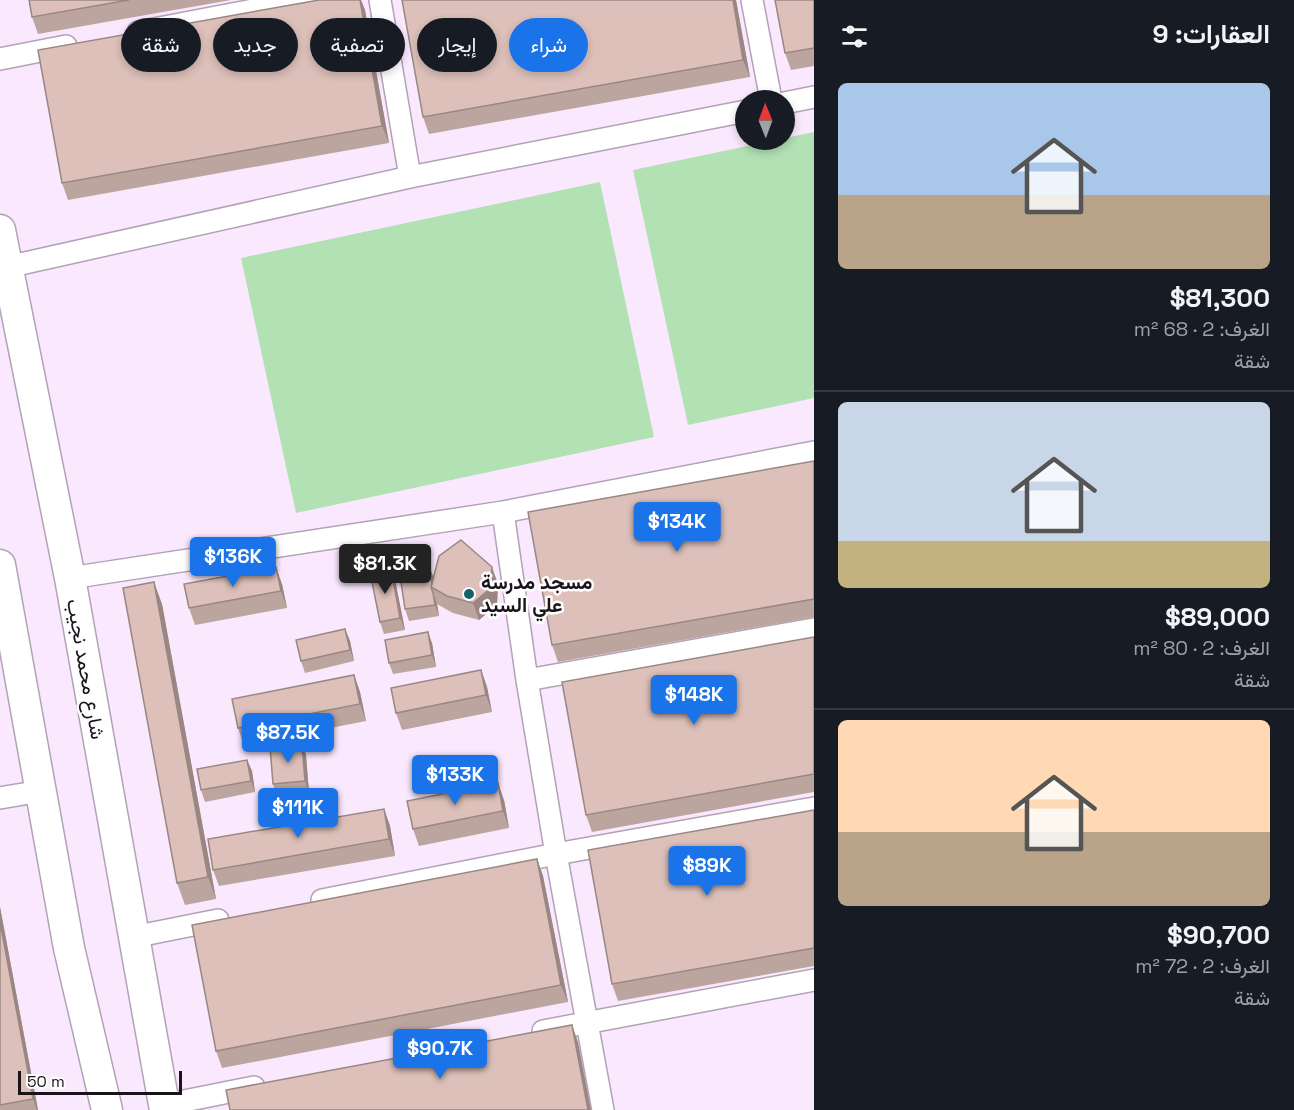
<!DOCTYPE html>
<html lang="ar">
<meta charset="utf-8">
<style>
:root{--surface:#171b24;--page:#20242c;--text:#f1f3f6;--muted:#9ea1a6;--line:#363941;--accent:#1a73e8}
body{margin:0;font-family:"Space Grotesk",Vazirmatn,sans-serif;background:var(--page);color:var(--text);direction:rtl;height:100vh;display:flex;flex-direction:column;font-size:22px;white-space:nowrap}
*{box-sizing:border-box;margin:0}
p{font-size:20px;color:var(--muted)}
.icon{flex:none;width:33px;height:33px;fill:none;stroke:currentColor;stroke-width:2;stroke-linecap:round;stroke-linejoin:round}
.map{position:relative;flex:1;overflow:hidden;direction:ltr}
.drawer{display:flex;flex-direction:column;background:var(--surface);width:480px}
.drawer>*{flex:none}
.guide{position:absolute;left:18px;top:18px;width:570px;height:54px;direction:rtl;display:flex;gap:12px}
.needle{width:39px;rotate:359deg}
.buttons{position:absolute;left:735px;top:90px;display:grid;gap:12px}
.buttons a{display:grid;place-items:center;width:60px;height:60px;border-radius:50%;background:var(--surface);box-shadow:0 3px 9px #0003;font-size:30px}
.scale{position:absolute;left:18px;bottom:15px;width:164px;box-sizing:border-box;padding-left:6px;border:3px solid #19131a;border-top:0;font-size:16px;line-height:21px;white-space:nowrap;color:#19131a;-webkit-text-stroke:4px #fdfdfd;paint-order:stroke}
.price{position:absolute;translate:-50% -51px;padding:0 14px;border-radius:6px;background:var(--accent);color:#fff;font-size:20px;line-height:39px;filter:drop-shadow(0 2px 3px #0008)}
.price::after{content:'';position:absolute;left:50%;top:36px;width:18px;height:14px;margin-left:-9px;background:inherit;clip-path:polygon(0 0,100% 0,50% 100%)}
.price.selected{background:#222;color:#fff}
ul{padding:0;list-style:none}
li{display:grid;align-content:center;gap:12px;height:318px;padding:0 24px}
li+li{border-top:2px solid var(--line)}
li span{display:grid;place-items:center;height:186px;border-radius:9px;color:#555}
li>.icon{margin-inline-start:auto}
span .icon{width:108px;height:108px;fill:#fffc;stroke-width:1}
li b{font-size:26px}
h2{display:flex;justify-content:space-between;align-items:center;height:72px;padding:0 24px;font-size:26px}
.chip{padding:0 21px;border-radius:27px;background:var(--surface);box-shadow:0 3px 9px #0003;font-size:21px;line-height:54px}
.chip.selected{background:var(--accent);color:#fff}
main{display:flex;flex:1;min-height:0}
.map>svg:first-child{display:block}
.green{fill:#b2e1b4}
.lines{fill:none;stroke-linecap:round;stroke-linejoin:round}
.street-casing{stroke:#b2a2b6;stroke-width:24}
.secondary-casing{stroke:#b2a2b6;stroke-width:33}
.street{stroke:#fff;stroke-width:21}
.secondary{stroke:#fff;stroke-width:30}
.wall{fill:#bda59f}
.shaded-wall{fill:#9a8682}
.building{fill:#dcc0b9;stroke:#9a8682;stroke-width:1.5}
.poi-dot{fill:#136368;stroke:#fdfdfd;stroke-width:2}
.labels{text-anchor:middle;stroke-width:5;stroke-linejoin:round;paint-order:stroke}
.poi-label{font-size:20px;font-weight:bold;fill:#19131a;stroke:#fdfdfd;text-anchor:start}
.street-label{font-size:20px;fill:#19131a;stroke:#fdfdfd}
</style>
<main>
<section class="drawer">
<h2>العقارات: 9<svg class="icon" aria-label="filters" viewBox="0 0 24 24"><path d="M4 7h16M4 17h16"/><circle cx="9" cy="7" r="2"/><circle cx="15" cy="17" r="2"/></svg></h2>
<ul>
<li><span style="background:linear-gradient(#a9c7e8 60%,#b9a48a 0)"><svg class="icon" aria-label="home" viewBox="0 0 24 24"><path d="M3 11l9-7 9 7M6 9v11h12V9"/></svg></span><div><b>$81,300</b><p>الغرف: 2 · 68 m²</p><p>شقة</p></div></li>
<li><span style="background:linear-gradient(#c9d6e8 75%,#c2b280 0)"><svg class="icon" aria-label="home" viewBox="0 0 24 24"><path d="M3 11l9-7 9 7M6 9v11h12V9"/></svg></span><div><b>$89,000</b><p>الغرف: 2 · 80 m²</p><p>شقة</p></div></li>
<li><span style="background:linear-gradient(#ffd9b3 60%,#b9a48a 0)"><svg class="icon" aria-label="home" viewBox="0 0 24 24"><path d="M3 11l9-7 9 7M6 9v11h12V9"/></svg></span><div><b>$90,700</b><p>الغرف: 2 · 72 m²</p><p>شقة</p></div></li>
</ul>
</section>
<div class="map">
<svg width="814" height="1110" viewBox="0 0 814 1110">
<rect width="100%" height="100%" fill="#fae9fe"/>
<path class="green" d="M814,132V398L688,425L633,170Z
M600,182L654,437L296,513L241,258Z"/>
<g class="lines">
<defs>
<path id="street" d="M380,0L410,177
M752,0L771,100
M138,32L306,0
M0,59L66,46
M784,103L814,97
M7,267L410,177L746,111
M503,512L527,680L556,854L603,1110
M70,578L503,512L814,452
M527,680L814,629
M0,798L41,791
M322,900L556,854L814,808
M133,937L218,920
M543,1031L814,980
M164,1105L254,1087"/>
<path id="secondary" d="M0,230L70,578L165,1110
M0,565L69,948L107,1110"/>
</defs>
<use href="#street" class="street-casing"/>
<use href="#secondary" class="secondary-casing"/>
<use href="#street" class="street"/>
<use href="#secondary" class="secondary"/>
</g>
<path class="wall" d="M29,0H231L38,34L32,17Z
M319,0H361L365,10L389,143L68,200L62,183Z
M402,0H736L750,77L429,134L423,117Z
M814,0V66L791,70L785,53Z
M814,461V617L558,662L552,645Z
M429,565L433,579L498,584L497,605L479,620L453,613L437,604L439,616L409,621L405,609Z
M391,568L395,580L405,630L384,634L380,622Z
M282,584L287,608L195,625L189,608Z
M162,604L216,899L185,905L177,883Z
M345,629L350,641L354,661L305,673L301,661Z
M814,637V792L592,832L586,815Z
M432,643L436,667L393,674L389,663Z
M481,670L487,687L492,712L402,730L396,713Z
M354,675L360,692L366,721L244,745L238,728Z
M302,744L306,755L309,793L277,796L273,784Z
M247,760L252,771L255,792L205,802L201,790Z
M504,800L509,828L419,846L413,829Z
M384,809L390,826L395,856L219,886L213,870Z
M814,810V966L618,1001L612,984Z
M537,859L543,876L568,1002L222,1068L216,1051Z
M0,907L38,1110H0Z"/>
<path class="shaded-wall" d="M360,0H361L365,10L389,143L382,126Z
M733,0H736L750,77L743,60Z
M429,565L433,576L435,589L433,588Z
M276,567L282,584L287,608L281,591Z
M492,567L498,584L497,605L479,620L473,603Z
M391,568L395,580L405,630L400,618Z
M154,582L162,604L216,899L208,877Z
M433,593L437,604L439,616L435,605Z
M345,629L350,641L354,661L350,650Z
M428,632L432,643L436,667L432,655Z
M481,670L487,687L492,712L486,695Z
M354,675L360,692L366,721L360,704Z
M302,744L306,755L309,793L305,781Z
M247,760L252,771L255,792L251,781Z
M498,783L504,800L509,828L503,811Z
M384,809L390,826L395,856L389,839Z
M537,859L543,876L568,1002L561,985Z
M0,907L38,1110H37L33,1099L0,922Z
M572,1025L578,1042L591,1110H588Z"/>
<path class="building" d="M29,0H129L32,17Z
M319,0H360L382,126L62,183L38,50Z
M402,0H733L743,60L423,117Z
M775,0H814V48L785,53Z
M814,461V599L552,645L528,512Z
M461,540L492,567L491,588L473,603L447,596L431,587L439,556Z
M429,565L432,584L431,587L433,593L435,605L405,609L399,569Z
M276,567L281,591L189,608L184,584Z
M391,568L400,618L380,622L370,572Z
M154,582L208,877L177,883L123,588Z
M345,629L350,650L301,661L296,640Z
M428,632L432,655L389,663L385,640Z
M814,637V774L586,815L562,682Z
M481,670L486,695L396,713L391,688Z
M354,675L360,704L238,728L232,699Z
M302,744L305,781L273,784L270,747Z
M247,760L251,781L201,790L197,769Z
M498,783L503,811L413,829L407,801Z
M384,809L389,839L213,870L208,839Z
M814,810V948L612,984L588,850Z
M537,859L561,985L216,1051L192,925Z
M0,922L33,1099L0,1105Z
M572,1025L588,1110H230L226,1090Z"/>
<circle class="poi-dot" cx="469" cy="594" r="6"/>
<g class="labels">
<g class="poi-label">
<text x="481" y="589">مسجد مدرسة<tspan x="481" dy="23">علي السيد</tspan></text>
</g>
<g class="street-label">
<text transform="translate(86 669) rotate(80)" y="7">شارع محمد نجيب</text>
</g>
</g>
</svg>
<div class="buttons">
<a><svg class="needle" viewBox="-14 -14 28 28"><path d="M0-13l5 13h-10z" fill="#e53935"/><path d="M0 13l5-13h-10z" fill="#9ea1a6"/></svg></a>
</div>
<div class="scale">50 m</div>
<b class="price" style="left:677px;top:553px">$134K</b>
<b class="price" style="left:233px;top:588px">$136K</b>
<b class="price selected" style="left:385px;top:595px">$81.3K</b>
<b class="price" style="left:694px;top:726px">$148K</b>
<b class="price" style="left:288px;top:764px">$87.5K</b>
<b class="price" style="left:455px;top:806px">$133K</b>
<b class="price" style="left:298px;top:839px">$111K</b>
<b class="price" style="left:707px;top:897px">$89K</b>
<b class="price" style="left:440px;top:1080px">$90.7K</b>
<div class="guide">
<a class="chip selected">شراء</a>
<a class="chip">إيجار</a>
<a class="chip">تصفية</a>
<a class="chip">جديد</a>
<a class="chip">شقة</a>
</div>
</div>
</main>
